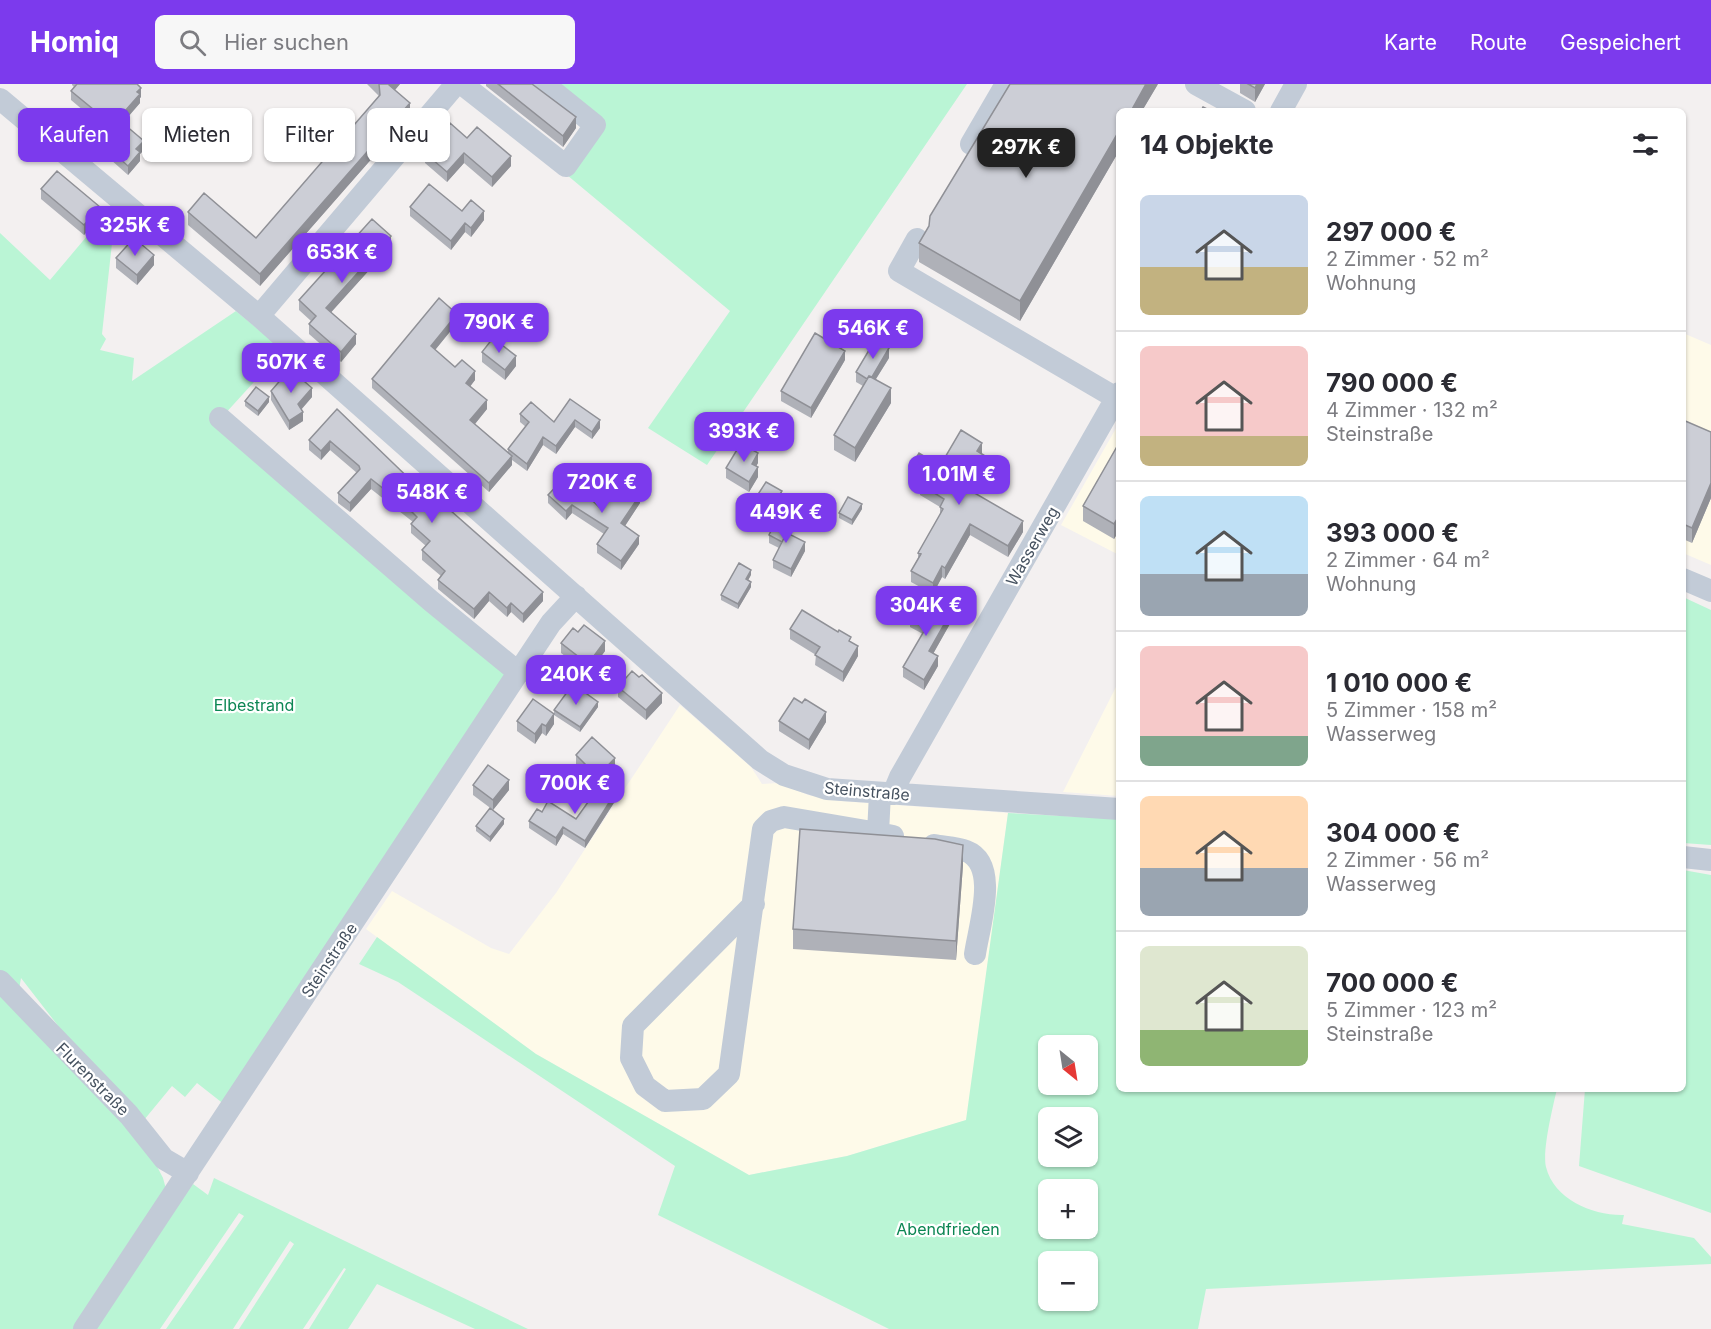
<!DOCTYPE html>
<html lang="de">
<meta charset="utf-8">
<style>
:root{--surface:#fff;--page:#f7f7f7;--text:#2b2b33;--muted:#7c7c81;--line:#e1e1e2;--accent:#7c3aed}
body{margin:0;font-family:Inter,sans-serif;background:var(--page);color:var(--text);height:100vh;display:flex;flex-direction:column;font-size:22px;white-space:nowrap}
*{box-sizing:border-box;margin:0}
p{font-size:20px;color:var(--muted)}
.icon{flex:none;width:33px;height:33px;fill:none;stroke:currentColor;stroke-width:2;stroke-linecap:round;stroke-linejoin:round}
.map{position:relative;flex:1;overflow:hidden}
.panel{position:absolute;left:1116px;top:24px;width:570px;height:984px;display:flex;flex-direction:column;background:var(--surface);border-radius:9px;box-shadow:0 2px 4px #0004}
.panel>*{flex:none}
.banner{position:absolute;left:18px;top:24px;width:570px;height:54px;display:flex;gap:12px}
.needle{width:39px;rotate:150deg}
.controls{position:absolute;left:1038px;top:951px;display:grid;gap:12px}
.controls a{display:grid;place-items:center;width:60px;height:60px;border-radius:9px;background:var(--surface);box-shadow:0 2px 4px #0004;font-size:30px}
.price{position:absolute;translate:-50% -51px;padding:0 14px;border-radius:12px;background:var(--accent);color:#fff;font-size:20px;line-height:39px;filter:drop-shadow(0 2px 3px #0008)}
.price::after{content:'';position:absolute;left:50%;top:36px;width:18px;height:14px;margin-left:-9px;background:inherit;clip-path:polygon(0 0,100% 0,50% 100%)}
.price.current{background:#222;color:#fff}
ul{padding:0;list-style:none}
li{display:flex;align-items:center;gap:18px;height:150px;padding:0 24px}
li+li{border-top:2px solid var(--line)}
li span{display:grid;place-items:center;flex:none;width:168px;height:120px;border-radius:9px;color:#555}
li>.icon{margin-inline-start:auto}
span .icon{width:72px;height:72px;fill:#fffc;stroke-width:1}
li b{font-size:26px}
h2{display:flex;justify-content:space-between;align-items:center;height:72px;padding:0 24px;font-size:26px}
.tag{padding:0 21px;border-radius:9px;background:var(--surface);box-shadow:0 2px 4px #0004;font-size:21px;line-height:54px}
.tag.current{background:var(--accent);color:#fff}
header{display:flex;align-items:center;gap:36px;box-sizing:border-box;height:84px;padding:0 30px;background:var(--accent);color:#fff}
header strong{font-size:28px}
nav{display:flex;gap:33px;margin-inline-start:auto;font-size:21px}
.search{width:420px;height:54px;background:var(--page);display:flex;align-items:center;gap:15px;box-sizing:border-box;padding:0 21px;border-radius:9px;color:var(--muted);font-size:22px}
.map>svg:first-child{display:block}
.commercial{fill:#fefae9}
.green{fill:#baf5d5;fill-rule:evenodd}
.lines{fill:none;stroke-linecap:round;stroke-linejoin:round}
.minor{stroke:#c2cbd7;stroke-width:22}
.wall{fill:#afb1b8}
.shaded-wall{fill:#8f9096}
.building{fill:#ccced6;stroke:#8f9096;stroke-width:1.5}
.labels{text-anchor:middle;stroke-width:4.5;stroke-linejoin:round;paint-order:stroke}
.street-label{font-size:16px;fill:#465260;stroke:#fff}
.park-label{font-size:16px;fill:#0c8653;stroke:#fff}
</style>
<header>
<strong>Homiq</strong>
<div class="search"><svg class="icon" aria-label="search" viewBox="0 0 24 24"><circle cx="10" cy="10" r="6"/><path d="M15 15l6 6"/></svg>Hier suchen</div>
<nav><a>Karte</a><a>Route</a><a>Gespeichert</a></nav>
</header>
<div class="map">
<svg width="1711" height="1245" viewBox="0 0 1711 1245">
<rect width="100%" height="100%" fill="#f3f0f0"/>
<path class="commercial" d="M1683,249L1711,261V481L1683,469Z
M1119,339V471L1061,441Z
M1119,597V712L1063,708Z
M680,621L751,683L762,700L778,699L808,711L840,717L1008,729L967,1036L847,1072L749,1091L536,970L366,845L392,807L491,864L509,870L556,809Z"/>
<path class="green" d="M556,0H967L707,381L648,344L730,227L567,91L603,40Z
M109,126L115,132L102,250L106,255L100,266L134,274L132,297L236,227L283,266L223,332L514,583L225,1021L197,999L185,1013L172,1002L144,1036L80,970L21,894L16,924L143,1055L163,1094L166,1105L76,1245H0V149L50,196Z
M1683,513L1711,526V761L1683,759Z
M1008,729L1119,735V1005H1557C1553,1022 1542,1067 1546,1083C1554,1116 1594,1132 1624,1131L1622,1140L1694,1154L1711,1173V1180L1206,1205L1198,1245H889L658,1131L675,1082L398,898L359,880L377,853L536,970L749,1091L847,1072L966,1036ZM1048,962H1088V1000H1048ZM1048,1034H1088V1072H1048ZM1048,1106H1088V1144H1048ZM1048,1178H1088V1216H1048Z
M1683,786L1711,791V1129L1579,1082L1585,1005H1683Z
M214,1094L528,1245H475L377,1200L348,1245H309L346,1185L344,1184L303,1245H239L294,1160L290,1157L233,1245H166L244,1132L239,1129L160,1245H88L193,1100L208,1111Z"/>
<g class="lines">
<path class="minor" d="M462,0L566,82L595,41L544,0
M1196,0L1245,27
M0,15L259,232L760,676L784,691L827,705L1119,725
M1281,27L1296,0
M971,60L1006,0
M917,155L899,187L1116,314
M259,232L456,0
M220,334L431,517L519,589
M1683,495L1711,507
M880,709L878,749L893,752
M893,710L900,693L1119,309
M934,761C944,763 956,763 966,767C1000,780 979,842 975,870
M1683,773L1711,776
M754,820L633,942L631,974L645,1002L665,1017L703,1015L729,990L763,745L771,737L784,733L878,749
M0,897L129,1031L164,1075L188,1089
M84,1245L551,539L576,512"/>
</g>
<path class="wall" d="M72,0H137L141,13L140,14V19L123,39L144,66L140,70V77L128,91L84,52V43L90,32L71,16V7L74,3L72,1Z
M367,0H400L395,6L410,31L260,202L188,141V128L256,154L379,12Z
M486,0H532L576,44L563,63L486,2Z
M1158,0L1142,27H1119V67L1020,237L919,178V159Z
M1240,0H1265L1255,18L1240,9Z
M467,54L511,82L492,103L464,79L447,98L425,79V69Z
M41,105L100,133L84,151L41,115Z
M410,123L462,127L484,136L471,153L465,148L451,166L410,132Z
M391,162L331,228L356,260L341,278L309,250V240L311,237L299,226V216Z
M116,174L154,181L137,201L116,184Z
M457,239L435,266L455,283L475,296L470,302L487,325L475,340L508,369V365L526,343L520,338V330L554,338L570,315L600,344L592,355L575,343L556,370L543,361L527,387L512,376V381L489,408L372,304V295Z
M482,268L516,282L505,296L482,278Z
M889,274L876,295L891,319L855,378L834,366V351L863,302L856,298V288Z
M845,276L811,334L781,317V307Z
M271,307L312,313L301,326L303,337L289,346L271,316Z
M245,317L269,318L258,332L245,322Z
M337,325L422,407L543,517L523,539L511,528L507,533L489,517L474,535L438,505V496L441,492L422,476V466L426,462L411,449V440L413,438L371,405L350,428L338,419V409L357,389L330,366L321,376L309,366V356Z
M1683,336L1711,348V414L1692,459L1683,455Z
M1119,359V447L1114,455L1083,437V422Z
M982,370L990,386L976,410L1023,448L1008,473L970,451L945,495L942,493L933,510L911,498V487L918,474V469L940,430V423L920,411V400L921,398L912,392V381L940,382Z
M758,379L756,382L758,393L749,408L726,394V384Z
M548,411L599,423L605,421L640,419L625,442L639,460L621,486L597,469V460L604,450L572,429L566,436L548,419Z
M782,412L769,432L753,423V418Z
M862,425L852,441L839,434V429Z
M792,448L790,451L805,467L791,493L773,484V476L779,464L769,459V451Z
M751,491L748,496L751,503L738,525L721,516V511Z
M910,533L951,538L933,570L938,582L924,606L903,593V583L923,550L910,543Z
M790,545L838,548L851,559L858,572L843,598L815,581L816,571L790,555Z
M561,559L605,567L588,590L561,569Z
M618,603L662,619L646,636L618,613Z
M598,623L580,648L554,631V626Z
M517,637L554,640L546,652L542,649L535,660L517,647Z
M779,637L826,638L809,666L779,647Z
M576,671L615,684L595,705L583,694V688L576,681Z
M473,701L509,706L493,726L473,711Z
M617,714L585,764L563,750L556,762L529,744V737L542,728L576,735Z
M504,740L490,758L476,747V742Z
M963,781L956,876L793,865V845Z"/>
<path class="shaded-wall" d="M389,0H400L389,13Z
M1146,0H1158L1142,27H1131Z
M1257,0H1265L1255,18V4Z
M141,4V13L140,14V19L118,44V35L137,8Z
M410,19V31L260,202V190Z
M576,33V44L563,63V52Z
M1119,47V67L1020,237V217Z
M144,57V66L140,70V77L128,91V82L136,65Z
M464,69V79L447,98V88Z
M511,72V82L492,103V93Z
M100,123V133L84,151V141Z
M484,127V136L471,153V144Z
M465,139V148L451,166V157Z
M391,152V162L326,234V224Z
M154,171V181L137,201V191Z
M457,230V239L431,271V262Z
M356,250V260L341,278V268Z
M889,264V274L869,306V296Z
M845,267V276L811,334V324Z
M516,272V282L505,296V286Z
M475,287V296L466,308V299Z
M312,304V313L298,329V320Z
M891,304V319L855,378V364Z
M269,313V318L258,332V327Z
M487,316V325L470,346V336Z
M303,328V337L289,346V337Z
M575,336V343L556,370V362Z
M600,336V344L592,355V348Z
M543,353V361L527,387V380Z
M330,357V366L321,376V367Z
M982,359V370L977,367Z
M758,369V379L752,390V380Z
M512,372V381L489,408V399Z
M990,375V386L971,419V407Z
M758,383V393L749,408V398Z
M371,395V405L350,428V419Z
M1711,399V414L1692,459V444Z
M782,407V412L769,432V427Z
M640,411V419L621,448V439Z
M862,420V425L852,441V436Z
M572,421V429L566,436V427Z
M1119,432V447L1114,455V440Z
M1023,437V448L1008,473V462Z
M792,440V448L787,457V449Z
M970,440V451L945,495V484Z
M639,452V460L621,486V477Z
M805,458V467L791,493V485Z
M942,482V493L933,510V499Z
M751,486V491L746,500V495Z
M751,498V503L738,525V520Z
M489,508V517L474,535V525Z
M543,508V517L523,539V530Z
M511,519V528L507,533V524Z
M951,528V538L929,577V567Z
M605,557V567L588,590V580Z
M858,562V572L843,598V588Z
M938,572V582L924,606V596Z
M662,609V619L646,636V626Z
M598,618V623L580,648V643Z
M826,628V638L809,666V656Z
M554,630V640L546,652V642Z
M542,640V649L535,660V650Z
M615,674V684L595,705V695Z
M509,696V706L493,726V716Z
M617,706V714L585,764V757Z
M504,735V740L490,758V753Z
M563,743V750L556,762V754Z
M963,761V781L956,876V857Z"/>
<path class="building" d="M77,0H137L141,4L137,8L140,10L118,35L144,57L136,65L140,68L128,82L84,43L94,26L71,7Z
M379,0H389V1L410,19L260,190L188,128L204,109L256,154L380,11Z
M498,0H532L576,33L563,52Z
M1010,0H1146L1131,27H1119V47L1020,217L919,159L929,142L930,132Z
M1248,0H1257L1255,4Z
M1203,23L1211,27H1201Z
M450,39L467,54L477,43L511,72L492,93L464,69L447,88L425,69Z
M57,87L100,123L84,141L41,105Z
M429,100L462,127L471,116L484,127L471,144L465,139L451,157L410,123Z
M372,135L391,152L326,224L356,250L341,268L309,240L316,232L299,216Z
M134,154L154,171L137,191L116,174Z
M439,214L457,230L431,262L455,283L462,276L475,287L466,299L487,316L470,336L512,372L489,399L372,295Z
M815,249L845,267L811,324L781,307Z
M493,254L516,272L505,286L482,268Z
M875,256L889,264L872,293L869,292L867,295L856,288Z
M290,285L312,304L298,320L303,328L289,337L271,307Z
M869,292L891,304L855,364L834,351Z
M256,303L269,313L258,327L245,317Z
M570,315L600,336L592,348L575,336L556,362L543,353L527,380L508,365L529,338L520,330L531,318L554,338Z
M337,325L422,407L425,404L543,508L523,530L511,519L507,524L489,508L474,525L438,496L445,487L422,466L430,457L411,440L417,433L407,423L371,395L350,419L338,409L360,385L359,382L330,357L321,367L309,356Z
M1683,336L1711,348V399L1692,444L1683,440Z
M961,346L982,359L977,367L990,375L971,407L1023,437L1008,462L970,440L945,484L942,482L933,499L911,487L921,470L918,469L943,425L940,423L944,415L920,400L926,389L912,381L919,369L940,382Z
M741,359L758,369L752,380L758,383L749,398L726,384Z
M1119,359V432L1114,440L1083,422Z
M566,392L599,423L602,419L605,421L622,400L640,411L621,439L639,452L621,477L597,460L608,444L572,421L566,427L548,411Z
M766,398L782,407L769,427L753,418Z
M848,413L862,420L852,436L839,429Z
M778,433L792,440L787,449L805,458L791,485L773,476L784,454L782,458L769,451Z
M739,479L751,486L746,495L751,498L738,520L721,511Z
M922,512L951,528L929,567L938,572L924,596L903,583L927,542L910,533Z
M802,526L838,548L839,546L851,553L849,557L858,562L843,588L815,571L820,563L790,545Z
M584,541L605,557L588,580L561,559L573,544L578,548Z
M632,587L639,593L642,591L662,609L646,626L618,603Z
M573,600L598,618L580,643L554,626Z
M794,614L802,619L805,615L826,628L809,656L779,637Z
M533,615L554,630L546,642L542,640L535,650L517,637Z
M592,653L615,674L595,695L583,684L586,681L576,671Z
M488,681L509,696L493,716L473,701Z
M603,697L617,706L585,757L563,743L556,754L529,737L537,725L542,728L548,717L576,735Z
M490,724L504,735L490,753L476,742Z
M800,745L935,755L963,761L956,857L793,845Z"/>
<g class="labels">
<g class="street-label">
<text transform="translate(1032 462) rotate(-60)" y="6">Wasserweg</text>
<text transform="translate(867 707) rotate(5)" y="6">Steinstraße</text>
<text transform="translate(329 876) rotate(-56)" y="6">Steinstraße</text>
<text transform="translate(93 995) rotate(45)" y="6">Flurenstraße</text>
</g>
<g class="park-label">
<text x="254" y="627">Elbestrand</text>
<text x="948" y="1151">Abendfrieden</text>
</g>
</g>
</svg>
<div class="controls">
<a><svg class="needle" viewBox="-14 -14 28 28"><path d="M0-13l5 13h-10z" fill="#e53935"/><path d="M0 13l5-13h-10z" fill="#7c7c81"/></svg></a>
<a><svg class="icon" aria-label="layers" viewBox="0 0 24 24"><path d="M12 4l9 5-9 5-9-5zM3 14l9 5 9-5"/></svg></a>
<a>+</a>
<a>−</a>
</div>
<b class="price current" style="left:1026px;top:95px">297K €</b>
<b class="price" style="left:135px;top:173px">325K €</b>
<b class="price" style="left:342px;top:200px">653K €</b>
<b class="price" style="left:499px;top:270px">790K €</b>
<b class="price" style="left:873px;top:276px">546K €</b>
<b class="price" style="left:291px;top:310px">507K €</b>
<b class="price" style="left:744px;top:379px">393K €</b>
<b class="price" style="left:959px;top:422px">1.01M €</b>
<b class="price" style="left:602px;top:430px">720K €</b>
<b class="price" style="left:432px;top:440px">548K €</b>
<b class="price" style="left:786px;top:460px">449K €</b>
<b class="price" style="left:926px;top:553px">304K €</b>
<b class="price" style="left:576px;top:622px">240K €</b>
<b class="price" style="left:575px;top:731px">700K €</b>
<div class="banner">
<a class="tag current">Kaufen</a>
<a class="tag">Mieten</a>
<a class="tag">Filter</a>
<a class="tag">Neu</a>
</div>
<section class="panel">
<h2>14 Objekte<svg class="icon" aria-label="filters" viewBox="0 0 24 24"><path d="M4 7h16M4 17h16"/><circle cx="9" cy="7" r="2"/><circle cx="15" cy="17" r="2"/></svg></h2>
<ul>
<li><span style="background:linear-gradient(#c9d6e8 60%,#c2b280 0)"><svg class="icon" aria-label="home" viewBox="0 0 24 24"><path d="M3 11l9-7 9 7M6 9v11h12V9"/></svg></span><div><b>297 000 €</b><p>2 Zimmer · 52 m²</p><p>Wohnung</p></div></li>
<li><span style="background:linear-gradient(#f6c9c9 75%,#c2b280 0)"><svg class="icon" aria-label="home" viewBox="0 0 24 24"><path d="M3 11l9-7 9 7M6 9v11h12V9"/></svg></span><div><b>790 000 €</b><p>4 Zimmer · 132 m²</p><p>Steinstraße</p></div></li>
<li><span style="background:linear-gradient(#bfe0f5 65%,#9aa5b1 0)"><svg class="icon" aria-label="home" viewBox="0 0 24 24"><path d="M3 11l9-7 9 7M6 9v11h12V9"/></svg></span><div><b>393 000 €</b><p>2 Zimmer · 64 m²</p><p>Wohnung</p></div></li>
<li><span style="background:linear-gradient(#f6c9c9 75%,#7fa58c 0)"><svg class="icon" aria-label="home" viewBox="0 0 24 24"><path d="M3 11l9-7 9 7M6 9v11h12V9"/></svg></span><div><b>1 010 000 €</b><p>5 Zimmer · 158 m²</p><p>Wasserweg</p></div></li>
<li><span style="background:linear-gradient(#ffd9b3 60%,#9aa5b1 0)"><svg class="icon" aria-label="home" viewBox="0 0 24 24"><path d="M3 11l9-7 9 7M6 9v11h12V9"/></svg></span><div><b>304 000 €</b><p>2 Zimmer · 56 m²</p><p>Wasserweg</p></div></li>
<li><span style="background:linear-gradient(#dfe7d0 70%,#8fb573 0)"><svg class="icon" aria-label="home" viewBox="0 0 24 24"><path d="M3 11l9-7 9 7M6 9v11h12V9"/></svg></span><div><b>700 000 €</b><p>5 Zimmer · 123 m²</p><p>Steinstraße</p></div></li>
</ul>
</section>
</div>
